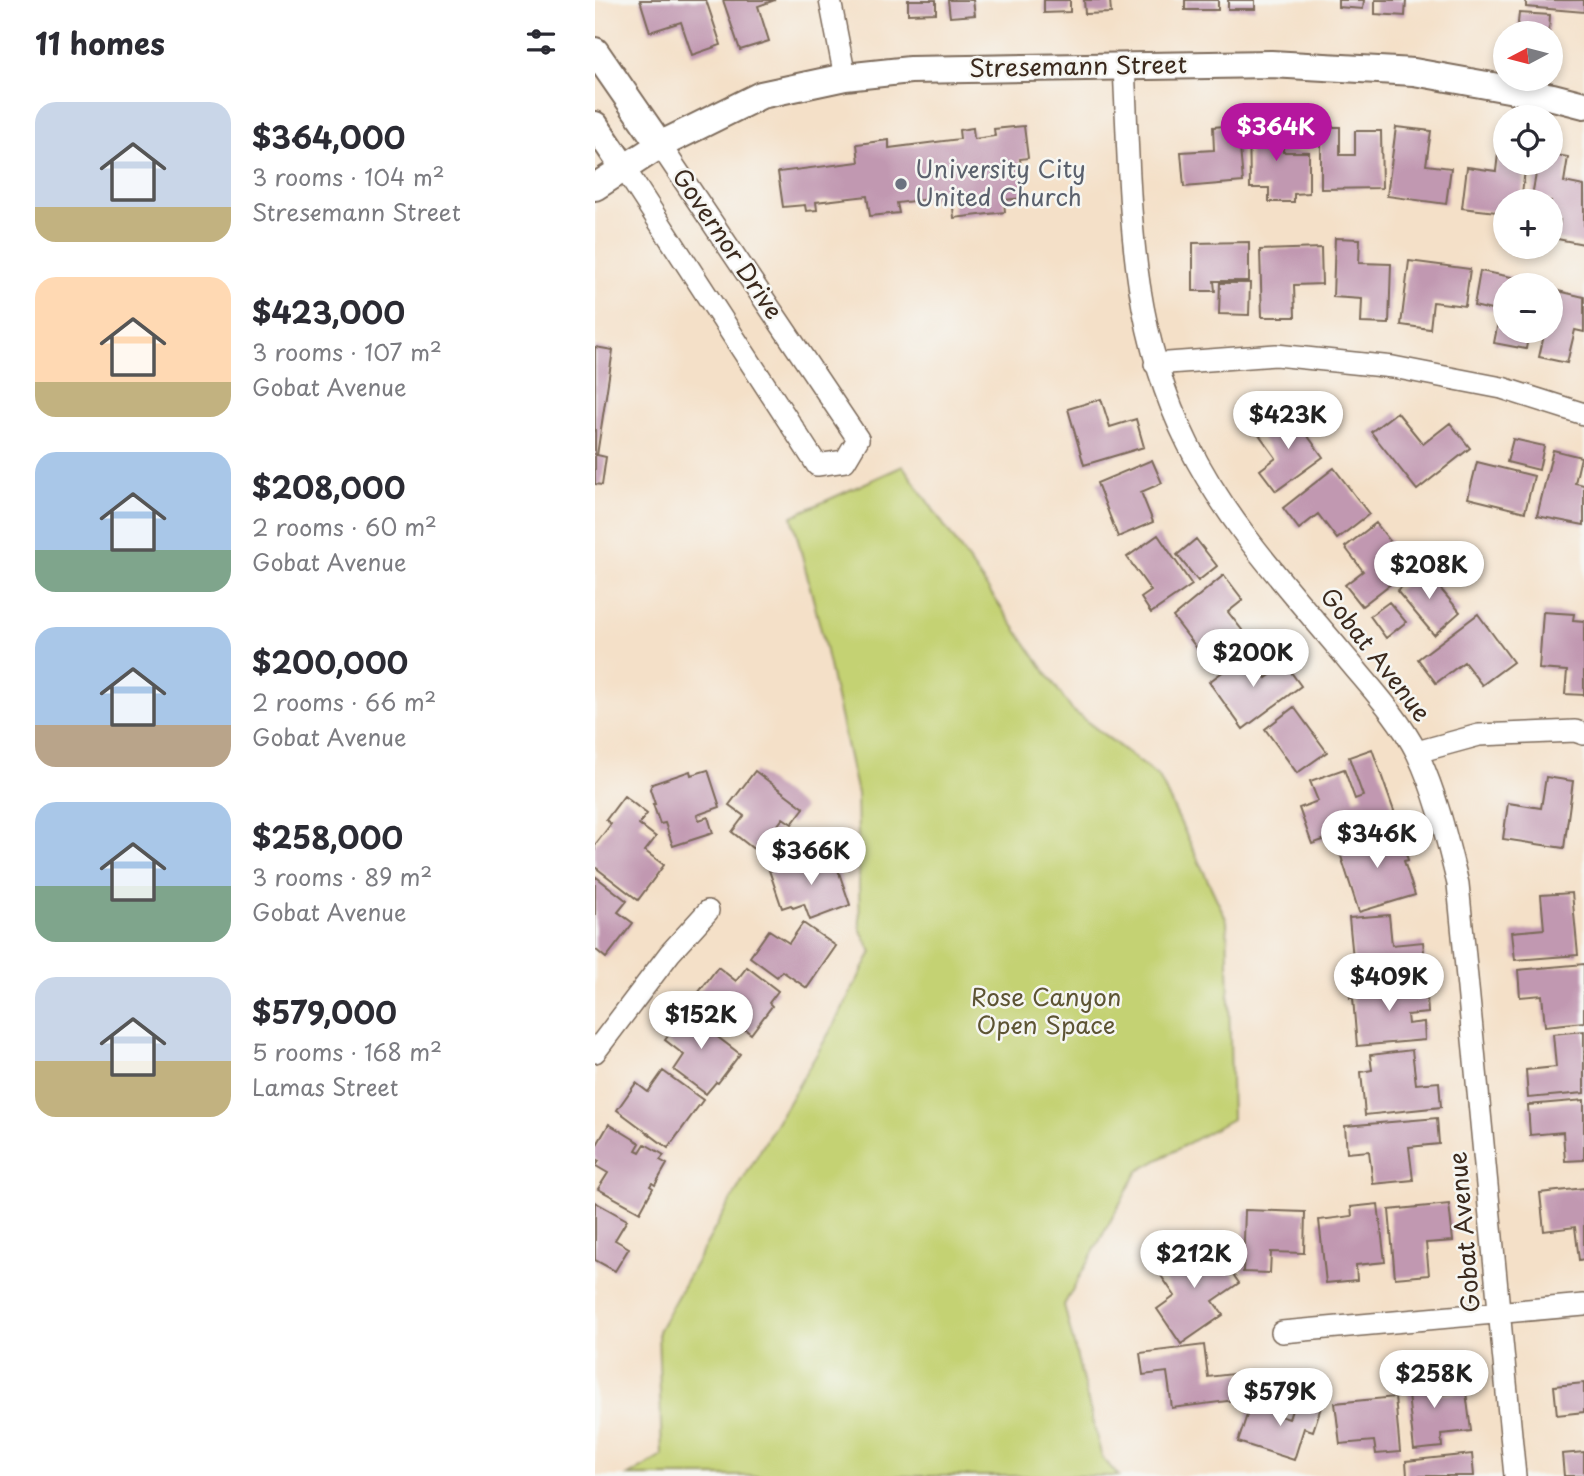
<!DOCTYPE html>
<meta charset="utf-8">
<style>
:root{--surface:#fff;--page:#f7f7f7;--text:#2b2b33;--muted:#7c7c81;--accent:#b5179e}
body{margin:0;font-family:"Playpen Sans",sans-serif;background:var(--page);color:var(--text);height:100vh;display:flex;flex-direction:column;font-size:26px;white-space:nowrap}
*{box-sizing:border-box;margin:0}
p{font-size:23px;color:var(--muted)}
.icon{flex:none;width:38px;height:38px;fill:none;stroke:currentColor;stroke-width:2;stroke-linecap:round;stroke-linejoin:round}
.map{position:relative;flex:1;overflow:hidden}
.drawer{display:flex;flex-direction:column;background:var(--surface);width:595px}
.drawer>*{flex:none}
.needle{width:46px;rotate:263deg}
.buttons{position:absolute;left:898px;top:21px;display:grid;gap:14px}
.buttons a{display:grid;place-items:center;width:70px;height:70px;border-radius:50%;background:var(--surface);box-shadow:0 4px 10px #0003;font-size:35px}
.price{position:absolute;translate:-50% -60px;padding:0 16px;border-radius:24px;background:#fff;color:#222;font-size:23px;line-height:46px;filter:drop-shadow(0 2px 4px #0008)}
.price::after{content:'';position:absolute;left:50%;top:42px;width:21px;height:16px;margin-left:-10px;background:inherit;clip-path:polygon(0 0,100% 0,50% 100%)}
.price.selected{background:var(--accent);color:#fff}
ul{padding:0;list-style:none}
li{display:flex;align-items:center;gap:21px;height:175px;padding:0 35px}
li span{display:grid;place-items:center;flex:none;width:196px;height:140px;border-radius:21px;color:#555}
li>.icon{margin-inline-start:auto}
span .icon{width:84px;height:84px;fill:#fffc;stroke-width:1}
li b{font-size:30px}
h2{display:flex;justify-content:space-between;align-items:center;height:84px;padding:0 35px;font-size:30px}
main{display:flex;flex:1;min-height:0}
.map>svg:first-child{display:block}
.green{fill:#c4d273;stroke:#807e48;stroke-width:2}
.building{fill:#c198b1}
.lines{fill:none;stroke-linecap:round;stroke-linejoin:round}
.minor-casing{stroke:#7c6a5a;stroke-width:24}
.tertiary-casing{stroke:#7c6a5a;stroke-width:30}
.minor{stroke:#fff;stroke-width:21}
.tertiary{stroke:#fff;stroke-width:26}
.worship-dot{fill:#6b7280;stroke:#f6f6f2;stroke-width:2.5}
.labels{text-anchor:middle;stroke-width:5;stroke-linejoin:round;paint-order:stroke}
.street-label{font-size:24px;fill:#3b2a1e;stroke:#f6f6f2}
.worship-label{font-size:24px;fill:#5b616d;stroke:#f6f6f2;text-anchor:start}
.park-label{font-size:24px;fill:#5d5433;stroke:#f6f6f2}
</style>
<main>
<section class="drawer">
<h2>11 homes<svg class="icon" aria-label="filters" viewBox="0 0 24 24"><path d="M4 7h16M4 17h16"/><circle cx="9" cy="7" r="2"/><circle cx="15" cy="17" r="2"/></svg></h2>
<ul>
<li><span style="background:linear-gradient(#c9d6e8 75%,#c2b280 0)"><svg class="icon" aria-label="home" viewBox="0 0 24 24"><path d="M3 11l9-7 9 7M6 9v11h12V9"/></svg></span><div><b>$364,000</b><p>3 rooms · 104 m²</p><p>Stresemann Street</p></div></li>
<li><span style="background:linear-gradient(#ffd9b3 75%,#c2b280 0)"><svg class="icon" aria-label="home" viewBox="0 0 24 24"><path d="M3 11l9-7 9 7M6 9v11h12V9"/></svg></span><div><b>$423,000</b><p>3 rooms · 107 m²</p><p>Gobat Avenue</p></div></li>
<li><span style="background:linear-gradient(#a9c7e8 70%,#7fa58c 0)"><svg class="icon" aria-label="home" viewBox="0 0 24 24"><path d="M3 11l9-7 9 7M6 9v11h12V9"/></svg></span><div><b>$208,000</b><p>2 rooms · 60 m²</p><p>Gobat Avenue</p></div></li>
<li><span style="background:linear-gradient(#a9c7e8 70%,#b9a48a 0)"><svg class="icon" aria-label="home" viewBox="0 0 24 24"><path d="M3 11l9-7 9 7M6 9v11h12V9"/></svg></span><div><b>$200,000</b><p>2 rooms · 66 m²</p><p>Gobat Avenue</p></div></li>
<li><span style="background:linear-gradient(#a9c7e8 60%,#7fa58c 0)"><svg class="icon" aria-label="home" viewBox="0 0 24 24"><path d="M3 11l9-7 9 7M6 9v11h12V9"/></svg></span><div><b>$258,000</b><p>3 rooms · 89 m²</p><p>Gobat Avenue</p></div></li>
<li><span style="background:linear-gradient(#c9d6e8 60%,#c2b280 0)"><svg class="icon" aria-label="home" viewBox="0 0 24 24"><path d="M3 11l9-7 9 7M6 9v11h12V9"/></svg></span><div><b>$579,000</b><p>5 rooms · 168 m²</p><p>Lamas Street</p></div></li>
</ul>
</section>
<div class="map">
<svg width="989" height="1476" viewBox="0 0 989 1476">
<rect width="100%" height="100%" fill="#f6f6f2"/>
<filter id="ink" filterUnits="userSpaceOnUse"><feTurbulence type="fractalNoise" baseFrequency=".0143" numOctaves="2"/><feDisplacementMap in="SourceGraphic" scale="14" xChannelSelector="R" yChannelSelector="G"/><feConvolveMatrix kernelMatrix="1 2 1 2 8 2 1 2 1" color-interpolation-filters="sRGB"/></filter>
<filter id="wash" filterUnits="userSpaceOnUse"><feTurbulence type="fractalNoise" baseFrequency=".00686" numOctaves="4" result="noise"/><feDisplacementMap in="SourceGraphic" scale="28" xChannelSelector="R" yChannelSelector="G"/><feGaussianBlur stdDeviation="1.57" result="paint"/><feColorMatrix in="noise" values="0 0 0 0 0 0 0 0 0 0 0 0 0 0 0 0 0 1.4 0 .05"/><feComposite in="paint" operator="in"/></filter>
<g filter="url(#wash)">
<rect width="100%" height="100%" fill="#f4e0c8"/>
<path class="green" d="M308,466L477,710L564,777L632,921L637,1119L543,1171L469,1305L507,1458L524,1476H33L67,1456L63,1331L128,1214L237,1028L277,952L265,929L262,794L228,638L197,516Z"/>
<g id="blocks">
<path class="building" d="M45,0H111L126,45L97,55L86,22L55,32Z
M128,0H180L163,6L174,41L145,50Z
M313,0H341V13L313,14Z
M353,0H378L380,15L355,17Z
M449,0H475V12L449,13Z
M489,0H515L516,13L490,14Z
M590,0H623V10H590Z
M633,0H660V9H633Z
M743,0H769L768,9L743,7Z
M780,0H811L810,16L780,14Z
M931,0H989V12L931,7Z
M924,13L955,15L954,33H922Z
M654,120H687L688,152H714V193L699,194V202H674V188H655Z
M643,125L648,182L589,187L586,152L619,150L618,127Z
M429,126L433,158L425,159L429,198L409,200L410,212L359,218L357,196L302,203L304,213L275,216L272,196L221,202L222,210L211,211L210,205L188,207L183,172L264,162L262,144L294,140V148L365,139L364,130L378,128L379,139L400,136L399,129Z
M726,127H745V155H760V131H786L787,188L726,189Z
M801,127L836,131L831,165L856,168L851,204L792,196Z
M904,145H910V163H931L926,201H910V213L867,208L872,167L901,171Z
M956,154L973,157L969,182L989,186V244L962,239L965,220L956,218V201H947V198L937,196L943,163H956Z
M740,238L765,239L764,263L796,264L794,324L766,323L767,299L738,297Z
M654,242V281H619L620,291H598V243Z
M726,248L727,284L699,285L700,317H667L665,250Z
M814,261L875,269L870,306L838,302L835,329L806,325Z
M885,271L943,282V285H910V331H934L931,349L899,343L905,312L879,306Z
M625,283H655L654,315L624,314Z
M959,290L989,297V332L980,330L972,363L944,357L950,331H956V305Z
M0,347L18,350L2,455L11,457L7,485L0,484Z
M506,399L515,427L541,419L549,447L489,465L473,409Z
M694,410L728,457L681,491L665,470L681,458L663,433Z
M802,412L828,444L855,423L875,448L822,490L776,432Z
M918,439L949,446L944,470L912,462Z
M958,450L986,457L980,483L989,485V525L942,516Z
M557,460L567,483L546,492L558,522L523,537L502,483Z
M882,462L939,476L930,512L873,498Z
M739,468L774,514L742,539L723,514L704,529L688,508Z
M781,523L816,568L767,606L750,585L768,571L750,547Z
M563,535L597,585L556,613L546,598L556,591L532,557Z
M601,539L622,566L603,581L582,555Z
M828,568L865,612L839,635L802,591Z
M629,575L648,600L633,612L651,635L614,664L578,617Z
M794,602L811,622L791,638L775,616Z
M948,612L979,614L978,620L989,621V695L970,694L972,671L944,669Z
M883,614L918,662L887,685L869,662L841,683L823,659Z
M653,653L671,678L690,664L706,686L648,729L614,682Z
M699,707L732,752L702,773L670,729Z
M777,749L800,814L717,844L704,808L723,801L715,781L749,769L760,799L768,796L754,757Z
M113,770L125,807L102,815L104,820L113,817L118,833L78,846L70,823L65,824L58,804H60L55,789L57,784L95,771L96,775Z
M160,771L209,808L197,824L188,818L180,829L188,835L170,858L137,832L149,816L134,805Z
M951,777L978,781L969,848L908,839L913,803L946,808Z
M29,796L52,814L44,824L61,837L50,851L69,865L43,900L0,867V845L16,824L11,820Z
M803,828L813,860L809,861L820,895L764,912L743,847Z
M238,855L255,905L215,920L209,904L198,908L196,905L187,908L174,870L201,860L203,867Z
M0,876L32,901L23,912L38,923L11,958L0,949Z
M977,893L983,955L920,960L917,932L949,929L946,895Z
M794,915L797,945L828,942L831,971L760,978L754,918Z
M208,923L241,946L212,988L187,971L182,977L155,957L174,930L194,943Z
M989,964V1022L950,1026L947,995L925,997L923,970Z
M123,967L141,981L152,967L183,991L174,1003L177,1006L156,1034L126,1011L120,1019L97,1001Z
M831,981L833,1013L812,1015L813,1024L829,1022L830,1040L762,1046L758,998H755L754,988Z
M96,1006L121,1025L116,1032L145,1054L123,1083L121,1082L111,1094L79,1070L89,1055L70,1040Z
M989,1031V1093L933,1098L931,1070L961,1067L958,1034Z
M817,1050L821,1084L844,1082L846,1107L770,1115L766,1072L777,1070L775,1055Z
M68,1071L108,1100L73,1148L22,1110L41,1083L53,1092Z
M989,1100V1160L970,1161L968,1132L935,1135L933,1105Z
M842,1118L844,1144L814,1147L818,1180L778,1184L774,1151L752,1153L750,1126Z
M14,1124L45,1143L41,1150L45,1152L50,1144L69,1155L65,1160L72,1164L60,1185L57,1183L55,1186L58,1188L45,1212L3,1189L13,1173L1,1166L4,1161L0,1159V1148Z
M989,1188V1259L984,1260L980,1227L949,1231L945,1193Z
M0,1202L32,1220L20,1240L34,1248L20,1271L0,1260Z
M783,1204L790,1262L761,1265L762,1280L731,1283L724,1220L757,1216L756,1207Z
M854,1204L858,1241L831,1243L834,1275L800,1278L794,1210Z
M650,1210L710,1212L709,1253L676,1252L675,1273L648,1272Z
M614,1240L644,1283L618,1301L628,1315L586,1344L562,1309L580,1296L560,1267L580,1253L585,1260Z
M609,1345L613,1377L646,1373L649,1399L577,1408L572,1372L548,1375L545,1353Z
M836,1364L839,1395L871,1392L876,1431L846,1434L847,1447L819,1450L810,1367Z
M989,1383V1412L962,1415L959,1386Z
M702,1395L727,1404L718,1431L709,1428L699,1460L643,1442L655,1406L694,1419Z
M800,1397L805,1452L781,1454L779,1441L745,1444L740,1403Z
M989,1452V1476H969L967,1454Z
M877,1454L879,1476H812L811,1461Z"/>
</g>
</g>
<g filter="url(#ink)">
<use href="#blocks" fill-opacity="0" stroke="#7c6a5a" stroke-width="2"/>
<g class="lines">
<defs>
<path id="minor" d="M235,0L250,77
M529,67C536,200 532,322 593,444C633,525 696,591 753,660C777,689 805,719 822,753C842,795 852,840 863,884L920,1476
M29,168L222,465L250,461L263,439L65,145
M560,364L681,355L798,367L907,388L989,414
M822,752L884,735L980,731L989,734
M0,1052L75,953L113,911
M687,1332L989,1305"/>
<path id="tertiary" d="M0,51L65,145
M0,125L29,168
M0,187L65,145L166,95L250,77L315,70L676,64L819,72L958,97L989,105"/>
</defs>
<use href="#minor" class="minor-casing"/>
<use href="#tertiary" class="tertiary-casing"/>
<use href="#minor" class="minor"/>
<use href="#tertiary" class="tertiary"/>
</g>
</g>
<circle class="worship-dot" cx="306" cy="184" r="7"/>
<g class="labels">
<g class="street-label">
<text transform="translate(483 67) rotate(-1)" y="8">Stresemann Street</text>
<text transform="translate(132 244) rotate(56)" y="8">Governor Drive</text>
<text transform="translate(780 655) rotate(52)" y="8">Gobat Avenue</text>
<text transform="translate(870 1232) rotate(-95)" y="8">Gobat Avenue</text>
</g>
<g class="worship-label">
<text x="320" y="178">University City<tspan x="320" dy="28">United Church</tspan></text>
</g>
<g class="park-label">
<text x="451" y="1006">Rose Canyon<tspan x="451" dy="28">Open Space</tspan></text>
</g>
</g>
</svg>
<div class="buttons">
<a><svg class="needle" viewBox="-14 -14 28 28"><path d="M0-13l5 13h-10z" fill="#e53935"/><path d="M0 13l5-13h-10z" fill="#7c7c81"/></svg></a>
<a><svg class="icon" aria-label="locate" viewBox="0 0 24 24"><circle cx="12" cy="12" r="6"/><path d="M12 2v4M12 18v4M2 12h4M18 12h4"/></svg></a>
<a>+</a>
<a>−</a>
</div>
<b class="price selected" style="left:681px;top:163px">$364K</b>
<b class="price" style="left:693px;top:451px">$423K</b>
<b class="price" style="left:834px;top:601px">$208K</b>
<b class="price" style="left:658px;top:689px">$200K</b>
<b class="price" style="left:782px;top:870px">$346K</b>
<b class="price" style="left:216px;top:887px">$366K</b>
<b class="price" style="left:794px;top:1013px">$409K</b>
<b class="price" style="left:106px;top:1051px">$152K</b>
<b class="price" style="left:599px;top:1290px">$212K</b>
<b class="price" style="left:839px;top:1410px">$258K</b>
<b class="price" style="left:685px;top:1428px">$579K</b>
</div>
</main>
